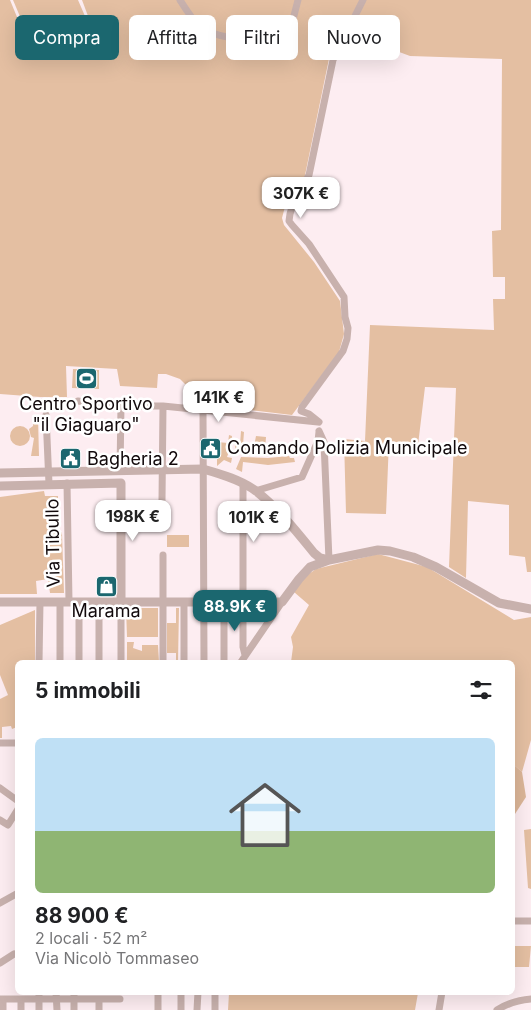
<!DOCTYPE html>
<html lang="it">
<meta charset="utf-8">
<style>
:root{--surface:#fff;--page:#f2f2f2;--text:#202124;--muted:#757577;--accent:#1b676f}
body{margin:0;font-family:Inter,sans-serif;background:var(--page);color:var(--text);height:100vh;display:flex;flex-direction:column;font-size:19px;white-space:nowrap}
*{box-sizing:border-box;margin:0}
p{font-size:16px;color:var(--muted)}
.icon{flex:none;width:28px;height:28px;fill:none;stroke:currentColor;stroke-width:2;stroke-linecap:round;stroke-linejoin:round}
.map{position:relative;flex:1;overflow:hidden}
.side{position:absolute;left:15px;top:660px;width:500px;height:335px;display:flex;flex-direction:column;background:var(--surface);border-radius:8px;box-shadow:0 5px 20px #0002}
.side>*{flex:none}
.guide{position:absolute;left:15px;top:15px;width:501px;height:45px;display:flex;gap:10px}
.price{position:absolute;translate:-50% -42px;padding:0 11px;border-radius:10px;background:#fff;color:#222;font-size:16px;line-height:32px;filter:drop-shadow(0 1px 2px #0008)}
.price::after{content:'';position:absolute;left:50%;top:30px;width:15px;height:11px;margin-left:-8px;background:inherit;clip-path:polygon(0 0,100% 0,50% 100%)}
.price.selected{background:var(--accent);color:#fff}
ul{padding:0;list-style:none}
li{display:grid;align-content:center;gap:10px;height:265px;padding:0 20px}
li span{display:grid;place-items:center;height:155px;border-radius:8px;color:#555}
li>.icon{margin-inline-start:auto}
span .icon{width:90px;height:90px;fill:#fffc;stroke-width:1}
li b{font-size:21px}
h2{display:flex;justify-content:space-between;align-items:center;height:60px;padding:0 20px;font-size:21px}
.tag{padding:0 18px;border-radius:8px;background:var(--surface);box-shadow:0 5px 20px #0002;font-size:18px;line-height:45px}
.tag.selected{background:var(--accent);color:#fff}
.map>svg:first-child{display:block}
.green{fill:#e4bfa2}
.forest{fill:#dcb698}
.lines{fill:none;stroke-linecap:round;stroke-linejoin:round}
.minor{stroke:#c8b1ad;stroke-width:7}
.tertiary{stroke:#c8b1ad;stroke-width:9}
.labels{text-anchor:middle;stroke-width:5;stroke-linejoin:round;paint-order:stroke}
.poi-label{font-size:18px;fill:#11090b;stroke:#fff}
.street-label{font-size:18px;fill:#11090b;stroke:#fff}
</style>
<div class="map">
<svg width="531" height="1010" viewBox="0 0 531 1010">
<rect width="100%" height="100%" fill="#fdedf1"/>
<path class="green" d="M0,0H10L33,56L94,32L82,0H531V572H527L525,557L509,555V505L468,501L466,578L449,567L456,388L425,387L418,445L389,441L386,514L346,513L344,439L365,441L370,325L494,330L493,299H505V277H493L492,231L501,230L502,59L410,56L367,40L371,31L349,21L331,49L304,180H292L282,218L284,225L314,262L340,301L344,334L339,352L292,415L206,405L180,379L166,374H158L157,388L120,386L117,369L66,366L67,397H40L0,394Z
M13,0H78L91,30L35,52Z
M73,369L99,370V389L72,388Z
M34,418H38L39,456H31L34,438L31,437L29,429L33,426Z
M10 436a10 10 0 1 1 20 0a10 10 0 1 1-20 0Z
M241,431L244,432L243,445L254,446L256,436L266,437L265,450L235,452V445H240Z
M229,435L232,436L231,446L227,457L232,458L231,463L224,460L217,466V442L228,443Z
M289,456L290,458H294L295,462L268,465L243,462L242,472L236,469L241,457L268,458Z
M44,491L45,496H58V529L62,533L64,593H50L48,579L36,581L37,594H0V497Z
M167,535H189V547H167Z
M378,554L427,567L514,620L531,617V740L522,772L513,764L512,662H291L293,647L291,637L309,605L294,592L306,576L316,569Z
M126,608H158V637H127Z
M176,608H179L178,662H176V653H167V623H176Z
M35,610V662H18L17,727L12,729L11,726L2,727V738H0V699L8,695L0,675V625Z
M127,642H134L133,648L142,651V645H158L159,662H127Z
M531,829V889L528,888L524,830Z
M514,946H531L529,967H514Z
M229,993V992L418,993L415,1010H228Z"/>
<path class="forest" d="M513,764L522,772L526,797L513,817Z"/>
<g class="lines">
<path class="minor" d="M180,0C187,11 194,23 206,30C227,42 264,39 288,39L298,0
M78,401L111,406H163L318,422
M203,411L204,662
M46,415L49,484
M319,422L309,414L301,411L302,407L343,351L347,339L348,328L345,317L344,297L309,244L292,225L289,221L290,214L294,200L309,175L333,60L363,0
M319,431L324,442L329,560
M120,471L121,405
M67,483L69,602
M243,483V647L245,655
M255,491L302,477L318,441L319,432
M162,500L163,406
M79,602V662
M184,602V662
M39,662L40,602
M60,662V602
M99,662V602
M121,662V602
M163,662V555
M224,662V602
M241,662L282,602
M0,743H18
M0,788L18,801
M0,820L8,825L18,809
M0,903L18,893
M512,921H531
M0,963L14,954
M56,992L57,1010
M74,992V1010
M158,992V1010
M181,992V1010
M0,999H120
M21,999V1010
M99,999V1010
M3,1010V999
M39,1010V992
M197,1010L198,992
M215,1010V992
M439,1010L442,992
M497,1010C508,1003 519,1000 531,999"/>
<path class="tertiary" d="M0,473L203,469C221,474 241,480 256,491C278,508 297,532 314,553L320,558L329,560
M0,486L121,483V602
M0,602H282L299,579L310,567L329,560L378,550L390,551L413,557L436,567L499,603L531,609"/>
</g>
<defs>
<symbol id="stadium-square" viewBox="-11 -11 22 22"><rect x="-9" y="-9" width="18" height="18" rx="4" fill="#1b676f" stroke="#fff"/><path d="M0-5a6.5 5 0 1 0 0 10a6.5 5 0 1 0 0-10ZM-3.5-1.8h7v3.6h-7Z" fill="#fff"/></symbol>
<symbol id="civic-square" viewBox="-11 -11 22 22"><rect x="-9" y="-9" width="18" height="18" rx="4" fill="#1b676f" stroke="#fff"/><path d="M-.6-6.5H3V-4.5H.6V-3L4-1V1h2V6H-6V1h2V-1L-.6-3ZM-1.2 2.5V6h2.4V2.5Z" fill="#fff"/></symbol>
<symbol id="shop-square" viewBox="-11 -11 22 22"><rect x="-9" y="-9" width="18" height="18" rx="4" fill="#1b676f" stroke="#fff"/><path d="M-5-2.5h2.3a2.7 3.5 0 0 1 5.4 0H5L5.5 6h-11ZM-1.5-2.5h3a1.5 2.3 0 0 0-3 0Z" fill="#fff"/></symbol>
</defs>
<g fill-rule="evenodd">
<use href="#stadium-square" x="74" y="366" width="25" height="25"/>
<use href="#civic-square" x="198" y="436" width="25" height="25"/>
<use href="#civic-square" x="58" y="446" width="25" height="25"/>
<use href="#shop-square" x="94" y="574" width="25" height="25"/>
</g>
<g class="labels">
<g class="poi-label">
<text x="86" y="410">Centro Sportivo<tspan x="86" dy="21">"il Giaguaro"</tspan></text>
<text x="227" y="454" text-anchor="start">Comando Polizia Municipale</text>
<text x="87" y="465" text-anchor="start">Bagheria 2</text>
<text x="106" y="617">Marama</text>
</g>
<g class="street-label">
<text transform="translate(53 543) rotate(-91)" y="6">Via Tibullo</text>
</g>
</g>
</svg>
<b class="price" style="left:301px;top:219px">307K €</b>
<b class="price" style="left:219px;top:423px">141K €</b>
<b class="price" style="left:133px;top:542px">198K €</b>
<b class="price" style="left:254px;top:543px">101K €</b>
<b class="price selected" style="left:235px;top:632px">88.9K €</b>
<div class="guide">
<a class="tag selected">Compra</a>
<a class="tag">Affitta</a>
<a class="tag">Filtri</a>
<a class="tag">Nuovo</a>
</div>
<section class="side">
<h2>5 immobili<svg class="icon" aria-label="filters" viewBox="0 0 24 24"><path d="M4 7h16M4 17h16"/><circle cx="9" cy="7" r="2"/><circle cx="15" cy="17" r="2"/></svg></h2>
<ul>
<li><span style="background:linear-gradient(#bfe0f5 60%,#8fb573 0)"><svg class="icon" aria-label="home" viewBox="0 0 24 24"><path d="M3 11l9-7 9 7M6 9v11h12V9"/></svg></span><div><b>88 900 €</b><p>2 locali · 52 m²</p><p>Via Nicolò Tommaseo</p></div></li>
</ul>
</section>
</div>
